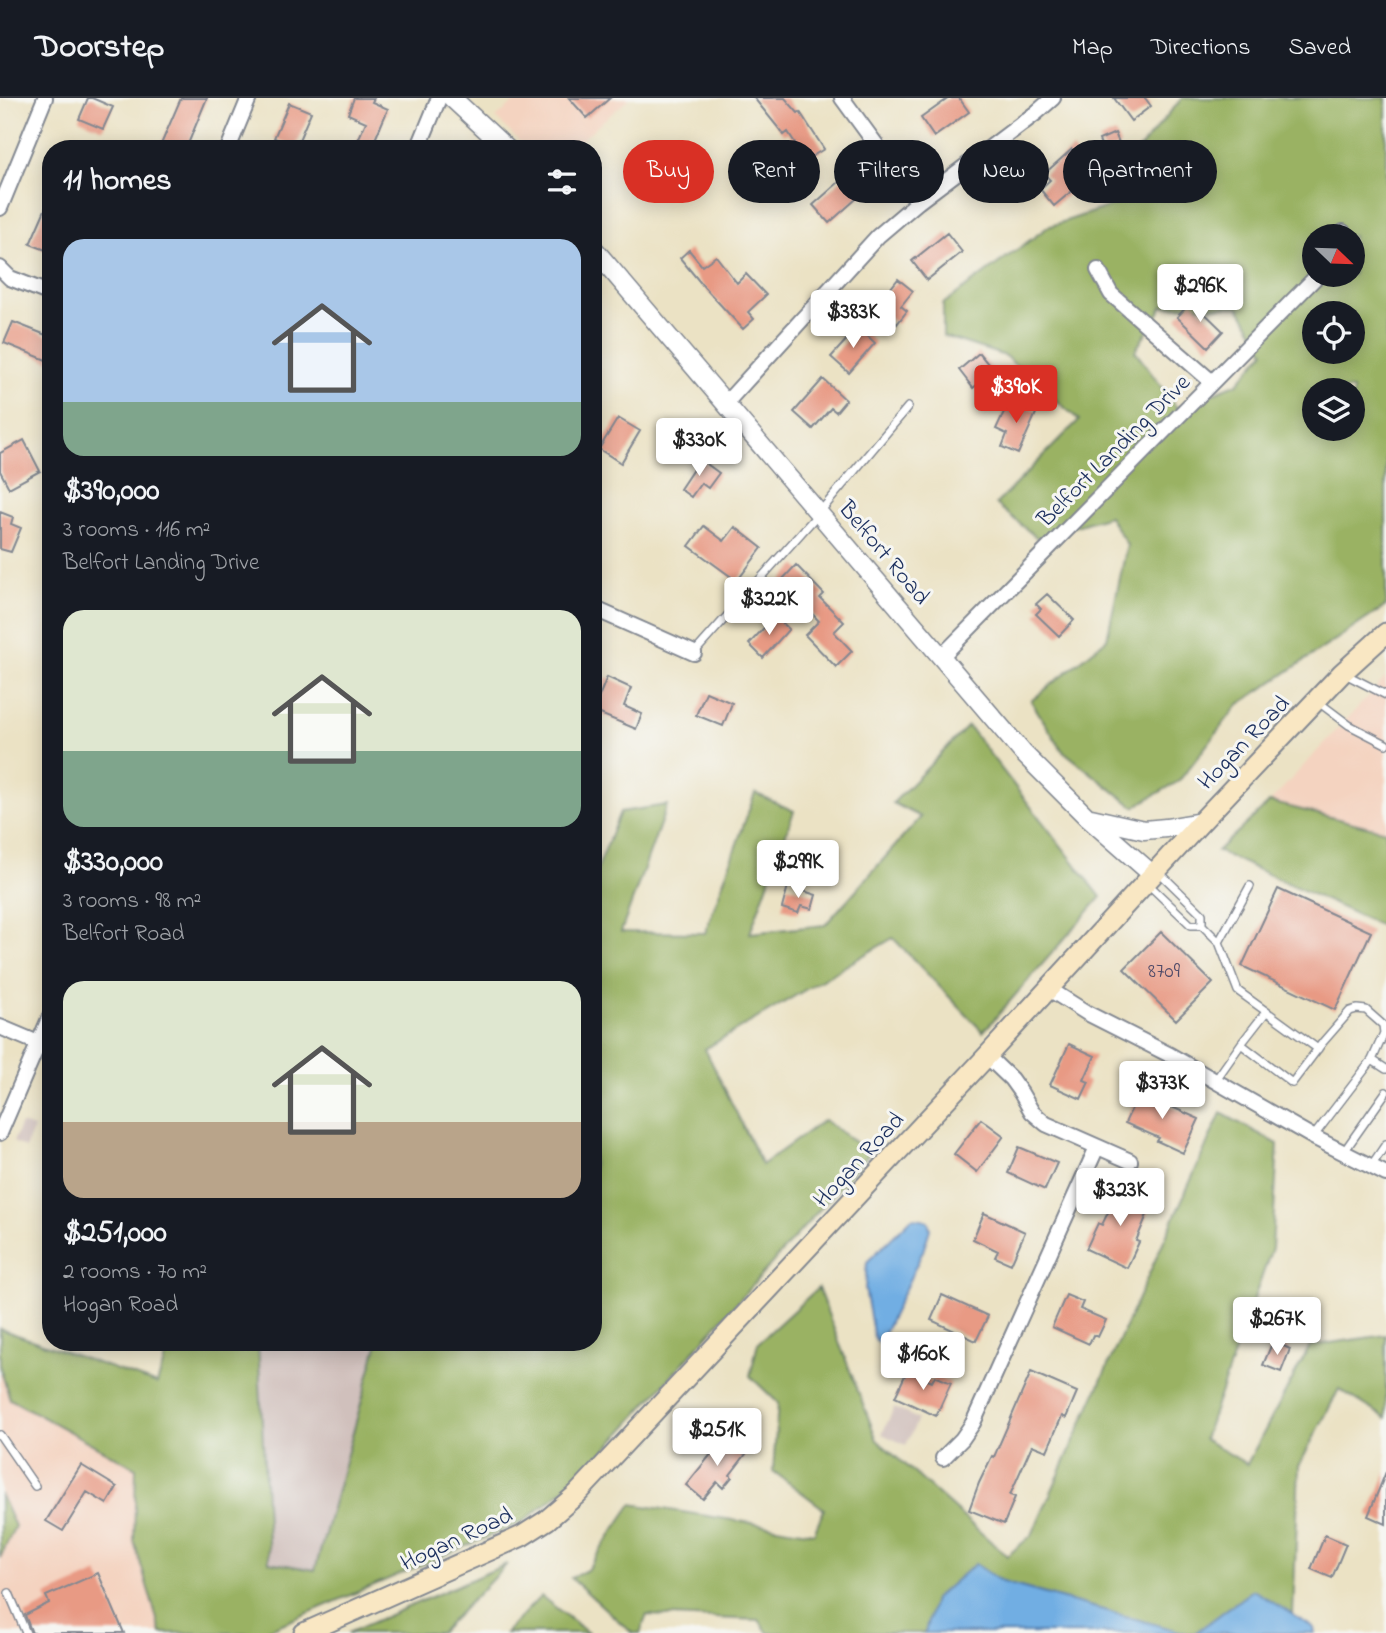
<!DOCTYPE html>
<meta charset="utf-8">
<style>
:root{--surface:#171b24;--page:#20242c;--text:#f1f3f6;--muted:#9ea1a6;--line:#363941;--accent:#d93025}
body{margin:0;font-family:"Indie Flower",sans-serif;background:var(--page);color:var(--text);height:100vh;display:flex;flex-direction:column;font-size:26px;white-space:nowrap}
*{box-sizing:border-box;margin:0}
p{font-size:23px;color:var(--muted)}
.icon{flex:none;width:38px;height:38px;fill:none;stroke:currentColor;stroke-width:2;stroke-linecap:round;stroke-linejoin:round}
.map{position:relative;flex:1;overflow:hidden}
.details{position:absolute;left:42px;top:42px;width:560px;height:1211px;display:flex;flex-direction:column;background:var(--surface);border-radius:28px;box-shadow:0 4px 18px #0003}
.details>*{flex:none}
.guide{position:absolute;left:623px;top:42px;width:658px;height:63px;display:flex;gap:14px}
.needle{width:46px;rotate:113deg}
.fabs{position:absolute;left:1302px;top:126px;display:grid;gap:14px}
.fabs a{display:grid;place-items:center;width:63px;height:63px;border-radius:50%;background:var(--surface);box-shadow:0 4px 18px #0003;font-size:35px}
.price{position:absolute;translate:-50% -60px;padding:0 16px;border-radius:7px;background:#fff;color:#222;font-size:23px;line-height:46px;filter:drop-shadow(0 2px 4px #0008)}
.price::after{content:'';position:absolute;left:50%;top:42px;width:21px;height:16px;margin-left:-10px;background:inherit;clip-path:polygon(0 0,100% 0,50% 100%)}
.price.on{background:var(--accent);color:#fff}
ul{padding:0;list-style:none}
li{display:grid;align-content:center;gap:14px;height:371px;padding:0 21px}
li span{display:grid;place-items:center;height:217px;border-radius:21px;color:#555}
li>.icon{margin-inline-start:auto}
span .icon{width:126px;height:126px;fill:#fffc;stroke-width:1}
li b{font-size:30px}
h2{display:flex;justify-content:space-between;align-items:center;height:84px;padding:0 21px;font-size:30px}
.pill{padding:0 24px;border-radius:32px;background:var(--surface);box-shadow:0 4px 18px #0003;font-size:24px;line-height:63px}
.pill.on{background:var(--accent);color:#fff}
header{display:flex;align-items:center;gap:42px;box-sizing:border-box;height:98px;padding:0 35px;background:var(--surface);border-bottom:2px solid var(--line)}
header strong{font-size:33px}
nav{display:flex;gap:38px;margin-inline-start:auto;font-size:24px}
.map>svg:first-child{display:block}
.built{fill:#f4d3c0}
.industrial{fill:#d0c0bc}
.forest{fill:#9ab264;stroke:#5a7061;stroke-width:2;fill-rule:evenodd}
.water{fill:#71aee3;stroke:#466ea0;stroke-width:2}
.building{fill:#e89a84}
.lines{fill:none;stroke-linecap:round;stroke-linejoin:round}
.service-casing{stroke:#838891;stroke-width:10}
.minor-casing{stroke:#838891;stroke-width:18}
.tertiary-casing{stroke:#838891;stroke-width:21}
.secondary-casing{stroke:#838891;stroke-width:23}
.service{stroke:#fff;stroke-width:7}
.minor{stroke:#fff;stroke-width:14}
.tertiary{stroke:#fff;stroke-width:18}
.secondary{stroke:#f9e7c3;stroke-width:19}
.labels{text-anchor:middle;stroke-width:6;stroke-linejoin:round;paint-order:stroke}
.number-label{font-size:21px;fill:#4e4a68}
.street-label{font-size:24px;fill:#1b2f5e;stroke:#f6f6f2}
</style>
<header>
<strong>Doorstep</strong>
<nav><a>Map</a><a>Directions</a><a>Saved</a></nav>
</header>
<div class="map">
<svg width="1386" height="1535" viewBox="0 0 1386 1535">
<rect width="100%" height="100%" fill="#f6f6f2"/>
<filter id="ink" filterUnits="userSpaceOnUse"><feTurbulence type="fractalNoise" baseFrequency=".0143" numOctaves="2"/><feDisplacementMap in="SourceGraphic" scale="14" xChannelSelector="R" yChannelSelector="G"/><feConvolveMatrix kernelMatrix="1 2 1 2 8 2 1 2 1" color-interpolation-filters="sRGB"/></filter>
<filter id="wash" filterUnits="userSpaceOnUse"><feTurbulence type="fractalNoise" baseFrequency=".00686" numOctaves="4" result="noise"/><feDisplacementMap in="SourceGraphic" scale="28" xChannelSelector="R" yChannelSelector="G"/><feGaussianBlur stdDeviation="1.57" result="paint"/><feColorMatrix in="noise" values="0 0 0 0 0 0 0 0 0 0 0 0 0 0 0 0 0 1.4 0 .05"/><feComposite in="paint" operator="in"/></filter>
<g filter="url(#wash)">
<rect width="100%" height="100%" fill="#ebe2c4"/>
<path class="built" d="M519,0H630L570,51H527L496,20Z
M1386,579V733L1270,704Z
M0,1270L11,1301L136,1370L134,1443L161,1535H0V1460L15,1428L0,1396Z"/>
<path class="industrial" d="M21,1026L34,1030L25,1050L13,1044Z
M258,1244H378L315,1472L269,1465Z
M894,1310L918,1321L906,1347L882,1336Z"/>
<path class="forest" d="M1182,0H1386V508L1238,607L1179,683L1134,709L1062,652L1031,603L1107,541L1127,447L1109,418L1037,440L996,406L1079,322L1005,258L943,238V206L1048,129L1170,88L1135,56ZM1314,138H1353V177H1314ZM1163,208L1239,209L1265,253L1238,285L1177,310L1135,253ZM1314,215H1353V254H1314ZM1314,292H1353V331H1314Z
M968,628L1101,799L983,934L893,840L705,951L762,1067L824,1022L870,1055L586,1374L523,1424L261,1535H161L134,1443L136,1370L10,1301L0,1270V1231L157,1286L170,1244H258L269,1464L315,1472L378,1244H593V782L620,714L667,707L621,834L705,835L755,695L794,713L750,835L825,827L921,719L893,705Z
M1270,704L1386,733V830L1217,753Z
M1221,1015L1278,1046L1272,1150L1204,1341L1247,1366L1310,1248L1386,1237V1320L1339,1291L1299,1368L1293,1517L1253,1492L1195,1535H1186L1002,1484L975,1466L934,1501L925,1535H768L759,1522L647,1517L640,1535H632L571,1480L587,1472L632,1406L814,1435L824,1411L773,1373L778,1305L750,1278L758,1245L818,1190L877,1342L1007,1458L1032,1437Z
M0,1396L15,1428L0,1460Z
M507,1466L440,1535H348Z
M541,1498L588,1535H505Z"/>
<path class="water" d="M912,1120L922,1121L928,1123L930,1131L923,1153L879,1246L874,1240L865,1191L867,1164Z
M975,1466L1002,1484L1186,1535H925L934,1501Z
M1253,1492L1314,1530L1315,1535H1195Z"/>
<g id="blocks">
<path class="building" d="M88,0H92L113,9L103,31L79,21Z
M181,0H207L186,51H159Z
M354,0H374L372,4L388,11L371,51H354L366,24L348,16Z
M569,0H610L587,20Z
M754,0H785L798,15L800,14L824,51L806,62L788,34L784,37Z
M949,0H959L969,14L934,39L921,20Z
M1114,0H1145L1151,8L1131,23Z
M289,5L311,14L296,49L274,40Z
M1115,35L1120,47L1104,54L1099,42Z
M1072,51L1080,61L1085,56L1098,71L1054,108L1040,91L1050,82L1044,76Z
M848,76L864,94L829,125L813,107Z
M51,98V154L30,146Z
M947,135L962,154L927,182L912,163Z
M689,152L702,168L716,158L737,185L746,176L766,197L748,214L754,221L743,231L704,189L680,160Z
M898,181L913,193L901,208L907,213L897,226L876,209Z
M1192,203L1223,233L1208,249L1177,219Z
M13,224L51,239V264L4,245Z
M858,229L875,245L849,275L831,259Z
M979,255L994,273L973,290L959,272Z
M823,281L846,302L836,314L831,310L813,331L794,314Z
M1010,301L1037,313L1018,356L1002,349L1007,336L996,331Z
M618,320L640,333L621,365L599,351Z
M24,342L40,373L9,390L0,373V355Z
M700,361L719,375L708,390L701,385L691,399L680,391Z
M0,414L13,419L11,426L21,430L11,454L0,451Z
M704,428L724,443L735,429L762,450L737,483L689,448Z
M796,467L824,496L820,500L844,524L834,534L852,553L836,569L805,537L819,523L781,483Z
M1047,496L1074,522L1059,538L1036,516L1041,511L1036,506Z
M775,518L789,531L763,560L749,546Z
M607,579L631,590L624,608L642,616L636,631L593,613Z
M706,594L732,605L723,628L696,617Z
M788,788L816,797L812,811L801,808L798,815L782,810Z
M1278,791L1371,834L1335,912L1242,868Z
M1161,834L1213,885L1176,922L1124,871Z
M1069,946L1095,958L1084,982L1089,984L1081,1001L1050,987Z
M1141,990L1167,1002L1165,1006L1199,1021L1183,1055L1157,1043L1159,1040L1125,1025Z
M981,1021L1004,1038L977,1074L954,1056Z
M1019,1049L1057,1065L1045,1092L1008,1075Z
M1114,1087L1152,1105L1136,1143L1139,1144L1127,1170L1086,1151L1098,1125L1102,1127L1113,1104L1108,1101Z
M984,1115L1025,1134L1011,1166L995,1159L998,1153L973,1141Z
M942,1197L988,1218L976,1243L931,1222Z
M1066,1197L1083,1204L1080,1211L1106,1222L1098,1239L1093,1237L1089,1246L1052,1229Z
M1273,1243L1290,1251L1281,1274L1263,1267Z
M907,1273L932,1284L935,1278L951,1285L936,1318L895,1299Z
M1031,1274L1077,1294L1066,1320L1062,1318L1047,1353L1032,1347L1010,1397L1015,1399L1004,1426L969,1412L979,1385L992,1358L994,1359Z
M725,1339L746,1356L730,1377L732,1379L723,1390L717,1384L703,1401L686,1387Z
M81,1367L117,1389L107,1406L87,1394L63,1433L46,1423Z
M1386,1374V1426L1368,1418Z
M1325,1437L1346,1446L1332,1480L1311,1471Z
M98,1475L124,1535H32L25,1517L49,1505L46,1498Z"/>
</g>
</g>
<g filter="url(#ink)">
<use href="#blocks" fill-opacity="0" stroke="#838891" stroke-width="2"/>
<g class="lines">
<defs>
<path id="service" d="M694,555L819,415L908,309
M1343,575L1386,597
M1317,603L1349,627L1386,646
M1147,785L1191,827H1202V816L1159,774
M1250,788L1219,844L1238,893L1318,951
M1202,827L1219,844
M1241,946L1266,914
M1215,983L1241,946L1292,985L1323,944L1350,913L1357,911L1366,912L1383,927L1384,935L1372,962
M1313,1039L1372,962L1386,971
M1343,1055L1386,994
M1371,1068L1386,1046
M0,1337L35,1388
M9,1495L26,1535"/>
<path id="minor" d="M842,0L918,104
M228,51L249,0
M418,51L439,0
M0,110L45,0
M1341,138L1343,134
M0,170L10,180L51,196
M1098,172L1111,196L1212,284
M725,306L878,138L918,104L1036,15L1053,0
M593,510L694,555
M941,559L1318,177
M1049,891L1087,915L1170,957L1313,1039L1386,1076
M0,929L38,945
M987,958L1011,981L1021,995L1032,1014L1046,1026L1130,1063
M0,1035L51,916
M943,1360L962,1341L973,1325L1097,1049"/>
<path id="tertiary" d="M452,0L507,51
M593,150L1023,655L1087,719L1153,777
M1091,720L1144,732L1166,730L1201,724"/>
<path id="secondary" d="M304,1535L522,1438L547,1422L577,1396L987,958L1201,724L1342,575L1386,535"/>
</defs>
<use href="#service" class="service-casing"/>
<use href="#minor" class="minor-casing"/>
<use href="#tertiary" class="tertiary-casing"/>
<use href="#secondary" class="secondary-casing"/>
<use href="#service" class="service"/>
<use href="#minor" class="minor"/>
<use href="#tertiary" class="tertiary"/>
<use href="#secondary" class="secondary"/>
</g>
</g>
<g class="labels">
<g class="number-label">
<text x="1164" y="879">8709</text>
</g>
<g class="street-label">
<text transform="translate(1113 352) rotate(-45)" y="8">Belfort Landing Drive</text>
<text transform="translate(885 454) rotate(50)" y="8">Belfort Road</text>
<text transform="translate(1243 644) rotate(-46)" y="8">Hogan Road</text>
<text transform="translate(858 1061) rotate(-47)" y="8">Hogan Road</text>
<text transform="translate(456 1440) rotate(-25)" y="8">Hogan Road</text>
</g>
</g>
</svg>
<div class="fabs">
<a><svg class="needle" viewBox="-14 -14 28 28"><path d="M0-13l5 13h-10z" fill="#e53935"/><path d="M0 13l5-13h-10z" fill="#9ea1a6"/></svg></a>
<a><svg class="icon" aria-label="locate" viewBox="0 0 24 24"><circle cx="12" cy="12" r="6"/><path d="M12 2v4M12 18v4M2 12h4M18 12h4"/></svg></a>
<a><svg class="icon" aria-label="layers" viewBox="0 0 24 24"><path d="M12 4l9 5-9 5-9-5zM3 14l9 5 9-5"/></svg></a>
</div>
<b class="price" style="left:1200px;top:226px">$296K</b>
<b class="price" style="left:853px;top:252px">$383K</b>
<b class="price on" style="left:1016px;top:327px">$390K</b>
<b class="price" style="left:699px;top:380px">$330K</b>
<b class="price" style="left:769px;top:539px">$322K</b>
<b class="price" style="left:798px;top:802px">$299K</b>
<b class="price" style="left:1162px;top:1023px">$373K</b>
<b class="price" style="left:1120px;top:1130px">$323K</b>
<b class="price" style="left:1277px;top:1259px">$267K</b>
<b class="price" style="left:923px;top:1294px">$160K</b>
<b class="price" style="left:717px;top:1370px">$251K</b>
<div class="guide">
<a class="pill on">Buy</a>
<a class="pill">Rent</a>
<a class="pill">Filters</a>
<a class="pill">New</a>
<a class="pill">Apartment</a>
</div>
<section class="details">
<h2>11 homes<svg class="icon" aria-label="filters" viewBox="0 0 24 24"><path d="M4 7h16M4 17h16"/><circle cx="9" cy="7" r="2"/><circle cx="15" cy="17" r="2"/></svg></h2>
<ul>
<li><span style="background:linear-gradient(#a9c7e8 75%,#7fa58c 0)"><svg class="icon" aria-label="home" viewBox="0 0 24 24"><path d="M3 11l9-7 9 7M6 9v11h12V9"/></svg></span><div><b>$390,000</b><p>3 rooms · 116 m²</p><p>Belfort Landing Drive</p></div></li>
<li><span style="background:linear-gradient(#dfe7d0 65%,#7fa58c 0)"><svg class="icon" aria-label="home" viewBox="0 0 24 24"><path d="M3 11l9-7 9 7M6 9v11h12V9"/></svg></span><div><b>$330,000</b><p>3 rooms · 98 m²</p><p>Belfort Road</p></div></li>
<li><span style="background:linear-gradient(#dfe7d0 65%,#b9a48a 0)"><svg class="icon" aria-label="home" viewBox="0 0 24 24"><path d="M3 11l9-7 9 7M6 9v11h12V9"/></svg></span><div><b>$251,000</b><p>2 rooms · 70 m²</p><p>Hogan Road</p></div></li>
</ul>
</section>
</div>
